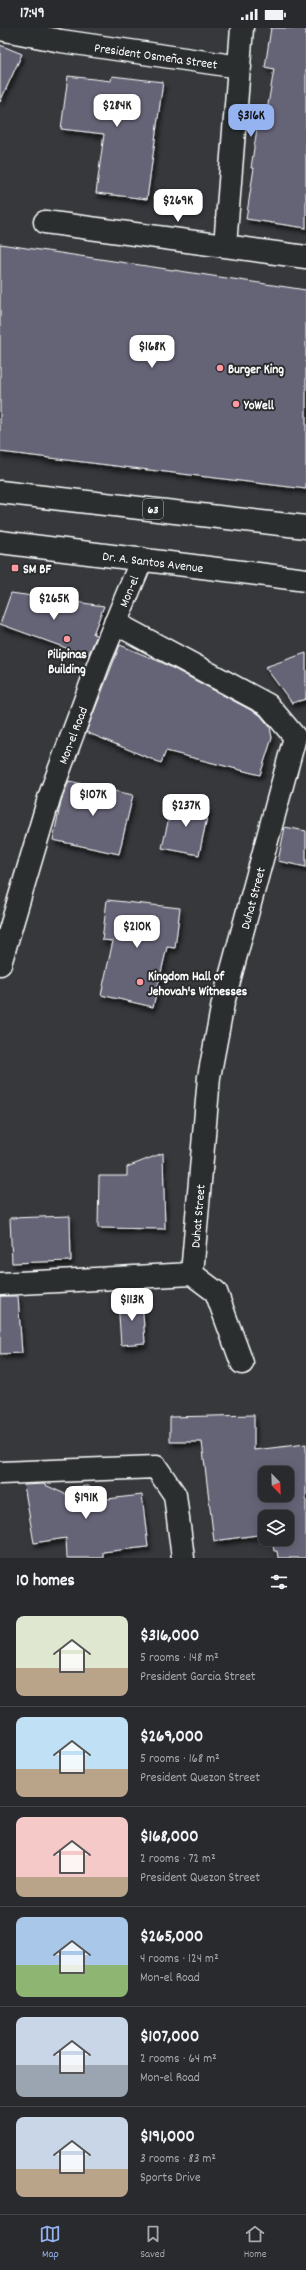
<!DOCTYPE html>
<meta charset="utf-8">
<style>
:root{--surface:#282a2d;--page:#303235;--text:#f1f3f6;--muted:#a5a7aa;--line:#444649;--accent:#95b2f1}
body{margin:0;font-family:Dekko,sans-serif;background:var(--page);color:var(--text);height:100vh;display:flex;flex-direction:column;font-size:15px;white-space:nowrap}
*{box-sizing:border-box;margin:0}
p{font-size:13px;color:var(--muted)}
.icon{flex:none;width:22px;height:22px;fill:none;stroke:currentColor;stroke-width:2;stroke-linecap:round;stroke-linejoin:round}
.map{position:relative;height:1530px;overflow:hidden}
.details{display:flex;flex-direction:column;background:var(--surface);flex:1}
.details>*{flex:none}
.needle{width:26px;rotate:157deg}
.controls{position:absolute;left:258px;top:1438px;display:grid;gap:8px}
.controls a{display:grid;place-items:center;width:36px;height:36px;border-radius:8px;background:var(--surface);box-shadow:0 2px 10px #0003,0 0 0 1px var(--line);font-size:20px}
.price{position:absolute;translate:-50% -34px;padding:0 9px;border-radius:8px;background:#fff;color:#222;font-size:13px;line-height:26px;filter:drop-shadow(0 1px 2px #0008)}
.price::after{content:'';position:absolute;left:50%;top:24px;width:12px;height:9px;margin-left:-6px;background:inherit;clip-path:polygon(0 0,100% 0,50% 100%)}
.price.active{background:var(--accent);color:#111}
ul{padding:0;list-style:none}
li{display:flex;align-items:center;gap:12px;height:100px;padding:0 16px}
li+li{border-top:1px solid var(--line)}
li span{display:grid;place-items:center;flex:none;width:112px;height:80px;border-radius:8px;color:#555}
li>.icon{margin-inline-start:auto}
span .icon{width:48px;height:48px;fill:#fffc;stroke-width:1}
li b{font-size:17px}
h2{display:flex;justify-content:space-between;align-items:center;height:48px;padding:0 16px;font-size:17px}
.status{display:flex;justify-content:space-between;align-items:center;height:28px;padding:0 20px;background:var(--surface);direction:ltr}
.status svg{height:11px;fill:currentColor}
.tabs{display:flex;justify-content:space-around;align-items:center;height:56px;border-top:1px solid var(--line);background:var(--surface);font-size:11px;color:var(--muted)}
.tabs a{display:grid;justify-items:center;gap:2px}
.tabs .active{color:var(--accent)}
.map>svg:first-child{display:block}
.building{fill:#656476;stroke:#fff;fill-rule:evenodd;filter:url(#shadow)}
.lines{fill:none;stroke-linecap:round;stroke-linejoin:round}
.minor-casing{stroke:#fff;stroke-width:25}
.major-casing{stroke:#fff;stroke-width:25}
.minor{stroke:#2a2d2e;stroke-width:22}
.major{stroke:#2a2d2e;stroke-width:22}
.poi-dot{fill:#ff9aa2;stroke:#2a2d2e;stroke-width:1.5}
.labels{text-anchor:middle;stroke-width:4;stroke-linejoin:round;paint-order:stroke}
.shield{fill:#2a2d2e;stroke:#bfc0c0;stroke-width:1}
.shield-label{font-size:12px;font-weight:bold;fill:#fff}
.street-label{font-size:13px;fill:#fff;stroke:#2a2d2e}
.poi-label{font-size:13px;font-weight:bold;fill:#fff;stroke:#2a2d2e;text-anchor:start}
</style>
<div class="status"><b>17:49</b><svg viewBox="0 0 49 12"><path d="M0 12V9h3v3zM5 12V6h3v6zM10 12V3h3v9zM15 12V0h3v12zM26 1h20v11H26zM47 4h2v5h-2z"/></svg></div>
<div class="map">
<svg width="306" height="1530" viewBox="0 0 306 1530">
<defs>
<filter id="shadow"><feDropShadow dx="2.5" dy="4.5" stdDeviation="2" flood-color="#0009"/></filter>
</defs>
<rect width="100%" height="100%" fill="#36383c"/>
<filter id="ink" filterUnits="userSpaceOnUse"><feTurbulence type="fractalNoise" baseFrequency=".025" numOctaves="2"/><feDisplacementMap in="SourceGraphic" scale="8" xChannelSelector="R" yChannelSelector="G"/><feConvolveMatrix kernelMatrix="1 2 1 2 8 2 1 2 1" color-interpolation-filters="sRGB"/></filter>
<g filter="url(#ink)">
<path class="building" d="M271,0H306V200L246,191L254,140H251L258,94L265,95L274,41L265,39Z
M0,17L22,26L0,74Z
M68,48L111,53L112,48L163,54L147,171L96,165L104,106L61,101Z
M0,216L306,262V461L0,424Z
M11,565L104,578L93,606L97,607L88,628L0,596Z
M120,617L163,635L260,687L270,699L272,710L260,747L166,723L161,735L86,704Z
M306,625V671L292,675L265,639Z
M69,753L133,767L119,826L53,812L61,773Z
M173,772L209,780L199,827L162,820Z
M285,799L306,803V839L278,833Z
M107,872L180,880L175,920L167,919L153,979L101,967L113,913L102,912Z
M163,1125L165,1201L98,1200L99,1148H127V1139Z
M70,1188L71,1233L12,1235L10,1190Z
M0,1268H18L22,1325L0,1326Z
M142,1270L145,1315L121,1317L118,1272Z
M254,1387V1422L306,1416V1530H278L277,1523H274L272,1511H287V1489H265V1506L214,1513L202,1414H170V1389ZM265,1445H287V1467H265Z
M43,1456L65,1466L76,1459L88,1458L107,1471L142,1467L148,1519L103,1524V1530H67L66,1510L34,1515L24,1457Z"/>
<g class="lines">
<defs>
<path id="minor" d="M0,1L61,13L240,39
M45,194L306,229
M225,218L242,0
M115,595L268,677L295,709L223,975L209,1049L192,1246
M0,936L50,767L100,632L142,531
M0,1256L192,1246L216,1264L242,1335
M0,1445L156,1439L175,1467L183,1530"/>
<path id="major" d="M0,464L306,499
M0,514L306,552"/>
</defs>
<use href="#minor" class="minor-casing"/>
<use href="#major" class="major-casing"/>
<use href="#minor" class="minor"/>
<use href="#major" class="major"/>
</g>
</g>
<g class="poi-dot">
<circle cx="220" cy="340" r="4"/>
<circle cx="236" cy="376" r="4"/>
<rect x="11" y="536" width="8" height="8" rx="2"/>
<circle cx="67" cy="611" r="4"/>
<circle cx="140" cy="954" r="4"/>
</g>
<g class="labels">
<rect class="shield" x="143" y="471" width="20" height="20" rx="3"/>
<g class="shield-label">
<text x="153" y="485">63</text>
</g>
<g class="street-label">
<text transform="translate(156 27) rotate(8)" y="5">President Osmeña Street</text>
<text transform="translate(153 533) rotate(7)" y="5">Dr. A. Santos Avenue</text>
<text transform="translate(128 563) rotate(-68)" y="5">Mon-el</text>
<text transform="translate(72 707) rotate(-69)" y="5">Mon-el Road</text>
<text transform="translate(252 870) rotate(-75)" y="5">Duhat Street</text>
<text transform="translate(197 1188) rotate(-85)" y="5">Duhat Street</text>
</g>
<g class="poi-label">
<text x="228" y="345">Burger King</text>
<text x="244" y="381">YoWell</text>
<text x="23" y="545">SM BF</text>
<text x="67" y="630" text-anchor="middle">Pilipinas<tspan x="67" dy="15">Building</tspan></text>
<text x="148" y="952">Kingdom Hall of<tspan x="148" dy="15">Jehovah's Witnesses</tspan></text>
</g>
</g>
</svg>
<div class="controls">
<a><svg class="needle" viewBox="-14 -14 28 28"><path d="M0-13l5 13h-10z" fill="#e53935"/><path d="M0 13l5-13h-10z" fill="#a5a7aa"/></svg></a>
<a><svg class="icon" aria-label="layers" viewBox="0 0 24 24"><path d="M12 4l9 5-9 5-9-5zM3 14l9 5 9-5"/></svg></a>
</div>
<b class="price" style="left:117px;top:100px">$284K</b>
<b class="price active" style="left:251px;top:110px">$316K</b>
<b class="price" style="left:178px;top:195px">$269K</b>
<b class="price" style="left:152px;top:341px">$168K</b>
<b class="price" style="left:54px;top:593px">$265K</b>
<b class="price" style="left:93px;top:789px">$107K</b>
<b class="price" style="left:186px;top:800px">$237K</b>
<b class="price" style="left:137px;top:921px">$210K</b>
<b class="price" style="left:132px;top:1294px">$113K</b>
<b class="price" style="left:86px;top:1492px">$191K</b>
</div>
<section class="details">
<h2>10 homes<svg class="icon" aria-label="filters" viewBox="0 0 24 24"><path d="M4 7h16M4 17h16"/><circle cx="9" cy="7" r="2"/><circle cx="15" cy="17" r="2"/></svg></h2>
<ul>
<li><span style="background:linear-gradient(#dfe7d0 65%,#b9a48a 0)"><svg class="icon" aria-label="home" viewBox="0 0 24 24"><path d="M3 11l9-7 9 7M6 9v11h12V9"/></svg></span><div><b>$316,000</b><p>5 rooms · 148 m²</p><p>President Garcia Street</p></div></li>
<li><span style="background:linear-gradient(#bfe0f5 65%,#b9a48a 0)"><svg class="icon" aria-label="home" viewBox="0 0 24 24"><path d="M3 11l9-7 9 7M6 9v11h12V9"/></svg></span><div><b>$269,000</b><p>5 rooms · 168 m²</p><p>President Quezon Street</p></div></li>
<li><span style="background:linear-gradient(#f6c9c9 75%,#b9a48a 0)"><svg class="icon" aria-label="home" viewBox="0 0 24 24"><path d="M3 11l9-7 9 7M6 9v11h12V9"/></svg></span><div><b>$168,000</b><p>2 rooms · 72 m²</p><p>President Quezon Street</p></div></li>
<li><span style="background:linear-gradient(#a9c7e8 60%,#8fb573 0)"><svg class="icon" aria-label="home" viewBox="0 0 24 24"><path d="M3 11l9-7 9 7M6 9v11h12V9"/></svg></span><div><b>$265,000</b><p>4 rooms · 124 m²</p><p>Mon-el Road</p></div></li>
<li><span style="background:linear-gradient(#c9d6e8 60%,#9aa5b1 0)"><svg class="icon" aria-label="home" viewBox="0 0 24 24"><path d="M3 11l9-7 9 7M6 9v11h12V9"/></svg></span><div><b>$107,000</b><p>2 rooms · 64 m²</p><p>Mon-el Road</p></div></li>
<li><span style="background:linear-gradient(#c9d6e8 65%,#b9a48a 0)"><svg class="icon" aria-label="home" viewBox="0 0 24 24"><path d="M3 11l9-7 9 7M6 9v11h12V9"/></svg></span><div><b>$191,000</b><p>3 rooms · 83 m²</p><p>Sports Drive</p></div></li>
</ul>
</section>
<nav class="tabs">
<a class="active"><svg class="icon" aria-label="map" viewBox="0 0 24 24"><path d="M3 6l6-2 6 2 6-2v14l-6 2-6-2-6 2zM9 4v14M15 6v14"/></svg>Map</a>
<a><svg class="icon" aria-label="saved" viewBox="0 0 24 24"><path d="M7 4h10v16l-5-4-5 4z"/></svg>Saved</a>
<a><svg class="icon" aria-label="home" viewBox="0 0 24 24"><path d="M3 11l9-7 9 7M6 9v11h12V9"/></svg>Home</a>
</nav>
